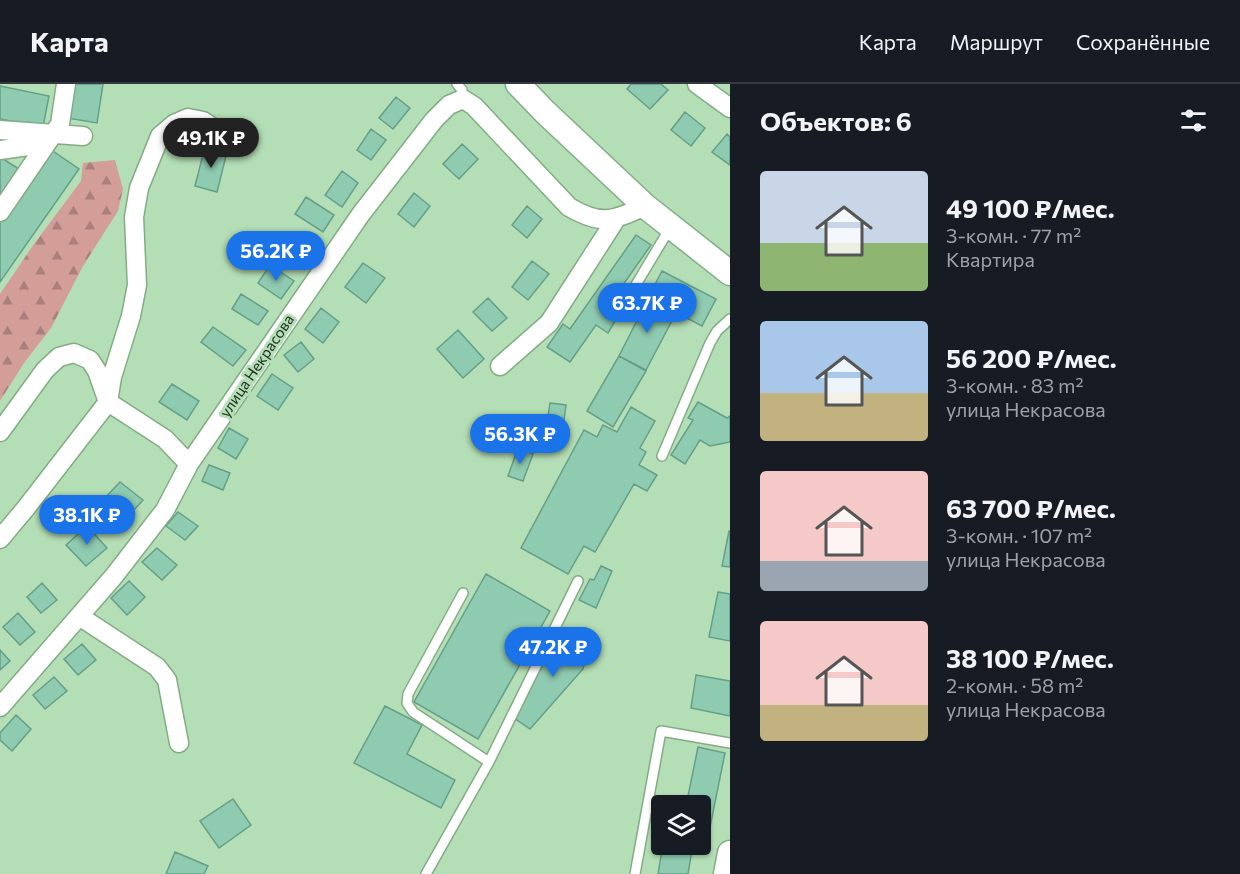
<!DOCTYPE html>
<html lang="ru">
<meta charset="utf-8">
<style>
:root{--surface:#171b24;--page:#20242c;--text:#f1f3f6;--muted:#9ea1a6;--line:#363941;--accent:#1a73e8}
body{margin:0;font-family:Commissioner,sans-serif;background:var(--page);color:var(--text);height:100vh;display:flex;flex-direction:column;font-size:22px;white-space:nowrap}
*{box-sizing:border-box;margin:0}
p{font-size:20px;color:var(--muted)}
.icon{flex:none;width:33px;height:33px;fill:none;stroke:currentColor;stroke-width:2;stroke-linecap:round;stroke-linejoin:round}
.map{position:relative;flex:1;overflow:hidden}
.drawer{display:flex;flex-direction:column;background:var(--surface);width:510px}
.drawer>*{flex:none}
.controls{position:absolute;left:651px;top:711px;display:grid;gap:12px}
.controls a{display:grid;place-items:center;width:60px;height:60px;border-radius:6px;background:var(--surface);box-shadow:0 2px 4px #0004;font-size:30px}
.price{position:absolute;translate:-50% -51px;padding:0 14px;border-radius:21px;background:var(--accent);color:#fff;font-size:20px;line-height:39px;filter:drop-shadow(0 2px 3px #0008)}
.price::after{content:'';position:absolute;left:50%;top:36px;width:18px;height:14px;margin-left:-9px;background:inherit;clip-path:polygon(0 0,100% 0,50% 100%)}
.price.selected{background:#222;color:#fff}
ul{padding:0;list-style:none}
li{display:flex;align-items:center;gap:18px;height:150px;padding:0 30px}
li span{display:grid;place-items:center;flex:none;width:168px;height:120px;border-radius:6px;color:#555}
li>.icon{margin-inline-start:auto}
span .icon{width:72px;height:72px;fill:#fffc;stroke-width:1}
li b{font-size:26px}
h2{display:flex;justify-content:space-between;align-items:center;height:72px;padding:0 30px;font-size:26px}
header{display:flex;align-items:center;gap:36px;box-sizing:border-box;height:84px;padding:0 30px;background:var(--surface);border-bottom:2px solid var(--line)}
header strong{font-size:28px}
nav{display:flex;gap:33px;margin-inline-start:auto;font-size:21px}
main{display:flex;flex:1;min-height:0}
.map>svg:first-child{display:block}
.forest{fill:url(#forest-firs)}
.building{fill:#8fcbb1;stroke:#659f87;stroke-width:1.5}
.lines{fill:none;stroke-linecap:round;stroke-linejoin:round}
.lane-casing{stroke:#83ac85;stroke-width:12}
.street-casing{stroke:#83ac85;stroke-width:21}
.secondary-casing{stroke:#83ac85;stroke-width:27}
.lane{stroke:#fff;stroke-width:9}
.street{stroke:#fff;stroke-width:18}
.secondary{stroke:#fff;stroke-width:24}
.labels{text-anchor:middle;stroke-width:6;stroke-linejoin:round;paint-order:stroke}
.street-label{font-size:15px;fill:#203020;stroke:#b4deb5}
</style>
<header>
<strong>Карта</strong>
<nav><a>Карта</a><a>Маршрут</a><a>Сохранённые</a></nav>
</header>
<main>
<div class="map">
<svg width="730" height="790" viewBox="0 0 730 790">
<defs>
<pattern id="forest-firs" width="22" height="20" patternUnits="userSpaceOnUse" patternTransform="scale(1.5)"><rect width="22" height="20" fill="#d39d98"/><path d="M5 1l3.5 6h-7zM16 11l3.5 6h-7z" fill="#ab807c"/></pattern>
</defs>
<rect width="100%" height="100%" fill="#b4deb5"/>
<path class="forest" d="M115,76L123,105L118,127L83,182L51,244L24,279L0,317V210L34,160L81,97L83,79Z"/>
<path class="building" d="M73,0H103L97,39L67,34Z
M631,0H661L668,6L650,25L627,5Z
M0,2L49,12L43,43L0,35Z
M396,13L410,24L393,45L379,34Z
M685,28L705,44L691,62L671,46Z
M371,45L386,56L371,76L357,66Z
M727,50L730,53V81L712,68Z
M462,60L478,75L459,95L443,80Z
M205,63L227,68L217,108L195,102Z
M50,65L79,85L0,198V136Z
M0,73L22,87L0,119Z
M342,87L358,99L342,123L325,111Z
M414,109L430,122L414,143L398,130Z
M306,113L334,131L323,148L295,130Z
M527,122L542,135L527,154L512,141Z
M636,151L651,161L606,225L618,232L608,249L596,241L570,278L547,263L563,240L570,245Z
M532,177L549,190L528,216L512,203Z
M363,179L385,194L366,219L345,203Z
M270,181L294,197L281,215L258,199Z
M662,187L716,215L702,242L648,214Z
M241,210L268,227L258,241L232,225Z
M488,214L507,234L492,247L473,228Z
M648,215L676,229L646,286L619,272Z
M321,224L339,238L323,259L305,245Z
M213,243L246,266L233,282L201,258Z
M458,246L484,275L463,294L437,265Z
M301,258L314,275L298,288L284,271Z
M619,272L646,287L613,343L587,327Z
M272,290L293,304L278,326L257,312Z
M172,300L199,317L187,336L159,318Z
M698,318L727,334L730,332V358L710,362L700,356L685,380L671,371L693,336L688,334Z
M550,319L566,321L560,365L535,362L537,345L546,346Z
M631,323L655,337L640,364L646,368L639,381L657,391L647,407L634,400L595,468L584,462L568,490L521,464L584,346L597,353L603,341L617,348Z
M229,344L248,355L236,375L218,364Z
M518,364L533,370L523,397L508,392Z
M209,381L230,389L223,406L202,397Z
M120,398L143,416L125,436L102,417Z
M178,428L198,442L185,456L166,442Z
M87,442L107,464L86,482L66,461Z
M729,447H730V483L722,482Z
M157,464L177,481L162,496L142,478Z
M601,482L612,487L596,524L579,516L590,495L594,496Z
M486,490L550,527L478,655L414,618Z
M129,497L145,513L127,531L111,514Z
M42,499L57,516L41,529L27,513Z
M718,508L730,510V557L709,553Z
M18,529L35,548L20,561L3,543Z
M561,547L589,564L583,585L530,645L514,634Z
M82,560L96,576L78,591L64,575Z
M0,566L10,577L0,586Z
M696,591L730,597V632L691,624Z
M54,593L67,607L45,625L33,611Z
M385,622L422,641L407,670L455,696L441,724L354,679Z
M16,631L31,645L12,667L0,656V649Z
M698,663L725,669L708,753L700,751V722H686Z
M233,715L251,741L219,764L200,737Z
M663,760H693L688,790H658Z
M175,768L208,782L204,790H166Z"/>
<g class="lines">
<defs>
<path id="lane" d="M457,0L462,6L463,15
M622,224L670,144
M662,372L710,259L717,247L730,235
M463,509L408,610L407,619L413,628L489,678
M426,790L489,678L578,497
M635,790L661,647L730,659"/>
<path id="street" d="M697,0L730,24
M0,46L83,52
M0,66L35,61L53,50
M0,128L60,40L66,0
M500,282L549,239L616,135
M0,348L45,286L59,273L74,269L90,276L97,287L108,318L165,355L189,380
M0,455L26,424L108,318L112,293L131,232L137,201L134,133L139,104L160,52L174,40L188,34L203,37L232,56
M79,532L157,583L167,596L179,659
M0,623L114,492L165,426L189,380L361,130L434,36L449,21L463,15L474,22L569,123C602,142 612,137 645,122"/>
<path id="secondary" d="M518,0L545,28L645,122L730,189
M726,790L730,769"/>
</defs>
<use href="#lane" class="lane-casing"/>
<use href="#street" class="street-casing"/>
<use href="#secondary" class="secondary-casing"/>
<use href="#lane" class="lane"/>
<use href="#street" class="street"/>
<use href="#secondary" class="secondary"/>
</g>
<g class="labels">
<g class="street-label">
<text transform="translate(257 282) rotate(-56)" y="5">улица Некрасова</text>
</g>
</g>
</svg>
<div class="controls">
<a><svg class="icon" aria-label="layers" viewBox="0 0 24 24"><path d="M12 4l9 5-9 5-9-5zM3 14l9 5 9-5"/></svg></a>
</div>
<b class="price selected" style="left:211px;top:85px">49.1K ₽</b>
<b class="price" style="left:276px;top:198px">56.2K ₽</b>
<b class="price" style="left:647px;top:250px">63.7K ₽</b>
<b class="price" style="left:520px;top:381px">56.3K ₽</b>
<b class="price" style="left:87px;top:462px">38.1K ₽</b>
<b class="price" style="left:553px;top:594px">47.2K ₽</b>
</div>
<section class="drawer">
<h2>Объектов: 6<svg class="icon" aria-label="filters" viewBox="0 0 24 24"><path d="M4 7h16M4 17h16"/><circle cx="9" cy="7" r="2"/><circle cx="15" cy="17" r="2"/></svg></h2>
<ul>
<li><span style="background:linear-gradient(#c9d6e8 60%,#8fb573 0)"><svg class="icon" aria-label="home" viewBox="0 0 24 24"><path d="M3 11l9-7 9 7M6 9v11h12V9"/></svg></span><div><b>49 100 ₽/мес.</b><p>3-комн. · 77 m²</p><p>Квартира</p></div></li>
<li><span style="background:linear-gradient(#a9c7e8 60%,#c2b280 0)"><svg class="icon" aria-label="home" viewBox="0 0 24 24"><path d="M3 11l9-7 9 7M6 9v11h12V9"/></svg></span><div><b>56 200 ₽/мес.</b><p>3-комн. · 83 m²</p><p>улица Некрасова</p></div></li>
<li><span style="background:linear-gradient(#f6c9c9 75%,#9aa5b1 0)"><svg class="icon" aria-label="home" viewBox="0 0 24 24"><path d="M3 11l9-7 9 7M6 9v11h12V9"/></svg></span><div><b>63 700 ₽/мес.</b><p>3-комн. · 107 m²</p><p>улица Некрасова</p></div></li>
<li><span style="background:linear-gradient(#f6c9c9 70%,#c2b280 0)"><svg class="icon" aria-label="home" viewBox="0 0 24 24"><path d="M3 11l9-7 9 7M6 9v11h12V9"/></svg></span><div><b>38 100 ₽/мес.</b><p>2-комн. · 58 m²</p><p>улица Некрасова</p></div></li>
</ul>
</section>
</main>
